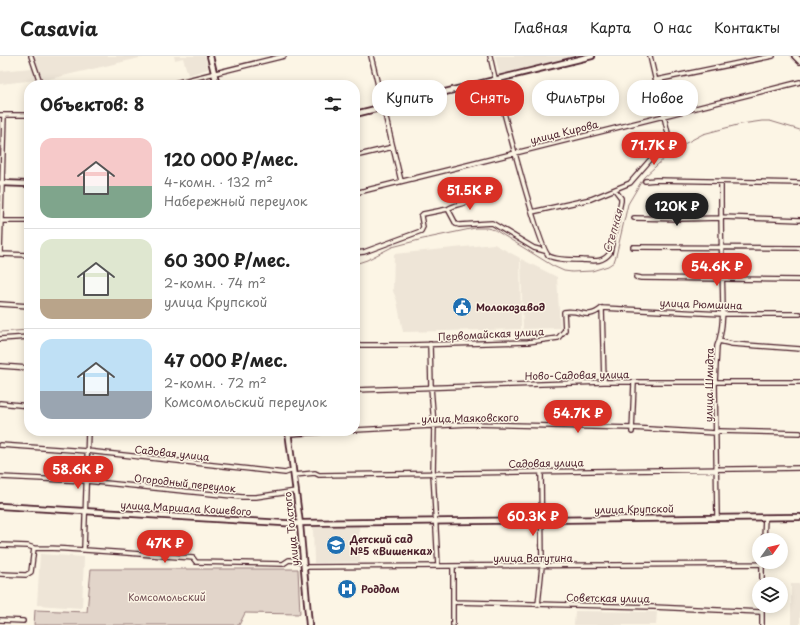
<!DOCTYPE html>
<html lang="ru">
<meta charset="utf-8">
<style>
:root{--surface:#fff;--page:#f2f2f2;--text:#222;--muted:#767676;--line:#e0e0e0;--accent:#d93025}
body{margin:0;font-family:"Playpen Sans",sans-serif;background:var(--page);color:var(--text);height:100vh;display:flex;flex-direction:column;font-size:15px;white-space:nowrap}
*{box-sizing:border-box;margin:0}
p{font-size:13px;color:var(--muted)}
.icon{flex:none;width:22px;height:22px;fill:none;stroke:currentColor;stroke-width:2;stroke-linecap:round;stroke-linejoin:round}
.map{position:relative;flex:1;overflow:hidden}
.details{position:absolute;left:24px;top:24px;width:336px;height:356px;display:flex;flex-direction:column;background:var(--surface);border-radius:16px;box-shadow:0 2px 10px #0003}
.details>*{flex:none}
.top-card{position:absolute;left:372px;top:24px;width:368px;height:36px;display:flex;gap:8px}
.needle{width:26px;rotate:56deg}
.tools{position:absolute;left:752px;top:477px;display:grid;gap:8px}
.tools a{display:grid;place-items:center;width:36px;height:36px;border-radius:50%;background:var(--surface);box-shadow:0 2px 10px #0003;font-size:20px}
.price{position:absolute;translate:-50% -34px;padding:0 9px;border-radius:14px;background:var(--accent);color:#fff;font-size:13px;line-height:26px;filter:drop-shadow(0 1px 2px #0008)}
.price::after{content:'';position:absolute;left:50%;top:24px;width:12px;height:9px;margin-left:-6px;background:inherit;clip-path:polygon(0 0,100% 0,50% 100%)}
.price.current{background:#222;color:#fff}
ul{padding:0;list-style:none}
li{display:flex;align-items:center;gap:12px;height:100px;padding:0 16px}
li+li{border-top:1px solid var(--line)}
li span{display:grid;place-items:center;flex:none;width:112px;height:80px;border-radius:12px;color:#555}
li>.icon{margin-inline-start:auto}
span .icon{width:48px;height:48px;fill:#fffc;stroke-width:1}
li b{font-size:17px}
h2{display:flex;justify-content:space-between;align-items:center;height:48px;padding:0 16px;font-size:17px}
.tag{padding:0 14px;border-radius:16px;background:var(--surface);box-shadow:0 2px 10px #0003;font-size:14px;line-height:36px}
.tag.current{background:var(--accent);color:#fff}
header{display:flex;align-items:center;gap:24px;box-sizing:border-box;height:56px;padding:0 20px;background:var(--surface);border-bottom:1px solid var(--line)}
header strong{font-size:19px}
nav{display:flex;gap:22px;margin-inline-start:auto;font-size:14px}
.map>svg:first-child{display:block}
.built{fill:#eee5d7}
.green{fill:#e2d5ca;stroke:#967a7a}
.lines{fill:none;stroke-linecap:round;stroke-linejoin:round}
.stream{stroke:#917474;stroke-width:1}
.minor-casing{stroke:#4a1f2b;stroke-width:6}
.major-casing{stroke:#4a1f2b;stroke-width:8}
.highway-casing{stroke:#4a1f2b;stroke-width:8}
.minor{stroke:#fcf5e5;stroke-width:3.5}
.major{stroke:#fcf5e5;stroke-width:4.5}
.highway{stroke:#fcf5e5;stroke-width:5}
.labels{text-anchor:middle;stroke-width:3;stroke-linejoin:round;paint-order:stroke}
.street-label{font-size:10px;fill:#4a1f2b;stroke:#fcf5e5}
.poi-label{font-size:10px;font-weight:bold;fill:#4a1f2b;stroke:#fcf5e5;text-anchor:start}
.park-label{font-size:10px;fill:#704c53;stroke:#fcf5e5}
.water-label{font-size:11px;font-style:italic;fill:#6d4950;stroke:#fcf5e5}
</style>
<header>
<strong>Casavia</strong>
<nav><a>Главная</a><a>Карта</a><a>О нас</a><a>Контакты</a></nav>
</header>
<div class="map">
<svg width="800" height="569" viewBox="0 0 800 569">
<rect width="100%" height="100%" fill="#fcf5e5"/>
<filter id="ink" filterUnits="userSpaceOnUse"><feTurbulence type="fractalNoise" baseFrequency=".025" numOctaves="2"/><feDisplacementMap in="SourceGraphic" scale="8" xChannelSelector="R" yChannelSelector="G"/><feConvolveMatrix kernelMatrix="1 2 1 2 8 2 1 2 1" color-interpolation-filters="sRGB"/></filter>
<g filter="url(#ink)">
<path class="built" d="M28,0H148L37,26L36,24L0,28V15L32,12Z
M174,0H205L208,13L188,19L183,2L175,4Z
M495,0H578L500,20Z
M494,188L520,202L521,273L403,276L397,245L393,235L394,198Z
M521,203L557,221L560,272L523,273Z
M359,470L360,506L314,507L313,471Z
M40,498L84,501L82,552L37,549Z
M791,528H800V569H791Z
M575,555L657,556L656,569H574Z"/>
<path class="green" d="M91,513H298L300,558L245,557L239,569H34L35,554L87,556Z"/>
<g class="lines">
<path class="stream" d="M355,208L367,204L392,191L423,183L475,172H487L495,174L553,210L564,215L572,216L592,215L608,210L614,206L616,200L628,148L644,121L667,100L684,88L703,78L741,68L762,65H770L800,74
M0,276L29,274"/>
<defs>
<path id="minor" d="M31,0L41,29
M371,0L401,125
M490,0C495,24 539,194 549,200C556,204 575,204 582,204C594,205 602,207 610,197L621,145V142L615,134
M656,24L773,0
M167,29L284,0
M0,59H29
M355,100L393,91
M645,125L656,124L800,127
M355,137L800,26
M448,153C454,148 476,145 485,142
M532,156L591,143L630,127L650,104L670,86L650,0
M721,161L800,164
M634,162L682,163L720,162
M2,165H29
M633,191L800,192
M355,197L364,196L421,175L423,171L421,160L423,158L448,153L456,168L459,169L492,167L534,192L545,195
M0,198L4,59
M0,198L29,199
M636,221L641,222L800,224
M0,248L29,250
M602,252L722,258H800
M602,252L604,326
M0,283L29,281
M719,285L732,288L800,293
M430,288L431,331L434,369L433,417L438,510
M355,289H409L528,286L558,282L565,274L564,256C582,253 586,265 602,252
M0,310L29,312
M355,334L604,326H800
M0,347L29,350
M355,374L470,368L632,372L716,377L719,375L800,377
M288,375L292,378L337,375
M632,376L634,327
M0,389L87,395L285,417L293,414
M294,419L315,417L319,419L800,412
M0,421L86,425L242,441H256L296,435
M717,461L715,327L717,290C726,269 722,233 722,210C721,182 721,154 721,126
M764,484L765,461
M0,489L28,490L34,492C87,492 139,499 193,502L196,506L283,508L289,504L303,505
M84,493L88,375
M453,510V569
M304,511L762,508
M0,518L26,519L31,516L34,492
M762,528V507
M453,546L653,551L761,556
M538,549L542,510L541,415
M762,550V569
M0,564L23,565"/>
<path id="major" d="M210,0L217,29
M355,58L592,0
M0,127L29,128
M288,375L300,468L309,569
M0,450L300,468
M300,467L800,461"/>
<path id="highway" d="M795,0L800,5"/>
</defs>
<use href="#minor" class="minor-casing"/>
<use href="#major" class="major-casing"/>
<use href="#highway" class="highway-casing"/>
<use href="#minor" class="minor"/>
<use href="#major" class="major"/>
<use href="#highway" class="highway"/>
</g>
</g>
<defs>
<symbol id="civic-disc" viewBox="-11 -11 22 22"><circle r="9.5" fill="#1f6fb2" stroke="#fcf5e5"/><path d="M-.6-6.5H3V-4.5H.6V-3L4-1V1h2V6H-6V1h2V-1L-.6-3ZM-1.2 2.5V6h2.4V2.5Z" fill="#fff"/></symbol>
<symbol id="school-disc" viewBox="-11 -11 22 22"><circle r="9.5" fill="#1f6fb2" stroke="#fcf5e5"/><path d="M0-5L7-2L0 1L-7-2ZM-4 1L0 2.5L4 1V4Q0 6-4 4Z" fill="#fff"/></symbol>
<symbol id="hospital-disc" viewBox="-11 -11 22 22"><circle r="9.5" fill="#1f6fb2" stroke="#fcf5e5"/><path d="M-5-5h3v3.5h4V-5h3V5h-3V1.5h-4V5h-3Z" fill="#fff"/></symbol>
</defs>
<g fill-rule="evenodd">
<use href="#civic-disc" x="451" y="240" width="22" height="22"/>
<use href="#school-disc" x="325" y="478" width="22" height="22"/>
<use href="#hospital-disc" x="336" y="522" width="22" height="22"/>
</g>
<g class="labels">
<g class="street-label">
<text transform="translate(564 76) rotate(-14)" y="4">улица Кирова</text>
<text transform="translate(701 248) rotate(2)" y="4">улица Рюмшина</text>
<text transform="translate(491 278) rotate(-3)" y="4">Первомайская улица</text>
<text transform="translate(577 319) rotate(-1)" y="4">Ново-Садовая улица</text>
<text transform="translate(709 329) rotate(-89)" y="4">улица Шмидта</text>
<text transform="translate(470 362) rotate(-1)" y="4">улица Маяковского</text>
<text transform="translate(172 397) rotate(6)" y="4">Садовая улица</text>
<text transform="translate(546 407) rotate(-1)" y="4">Садовая улица</text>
<text transform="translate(185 427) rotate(6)" y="4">Огородный переулок</text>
<text transform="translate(186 452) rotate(3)" y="4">улица Маршала Кошевого</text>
<text transform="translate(634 453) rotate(-1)" y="4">улица Крупской</text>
<text transform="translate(291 473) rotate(-96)" y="4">улица Толстого</text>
<text x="533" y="506">улица Ватутина</text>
<text transform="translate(608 542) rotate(1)" y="4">Советская улица</text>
</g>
<g class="poi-label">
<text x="476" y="255">Молокозавод</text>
<text x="350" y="487">Детский сад<tspan x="350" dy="12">№5 «Вишенка»</tspan></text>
<text x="361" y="537">Роддом</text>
</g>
<g class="park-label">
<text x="167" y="545">Комсомольский</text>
</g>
<g class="water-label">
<text transform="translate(613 175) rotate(-74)" y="4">Степная</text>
</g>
</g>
</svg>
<div class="tools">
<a><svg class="needle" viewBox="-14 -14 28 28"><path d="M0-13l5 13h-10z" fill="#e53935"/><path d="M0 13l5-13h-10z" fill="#767676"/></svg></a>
<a><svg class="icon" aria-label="layers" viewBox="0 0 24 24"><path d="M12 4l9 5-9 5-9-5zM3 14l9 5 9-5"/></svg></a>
</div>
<b class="price" style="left:654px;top:110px">71.7K ₽</b>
<b class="price" style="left:470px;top:155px">51.5K ₽</b>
<b class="price current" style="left:677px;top:171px">120K ₽</b>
<b class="price" style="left:717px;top:231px">54.6K ₽</b>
<b class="price" style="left:578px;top:378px">54.7K ₽</b>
<b class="price" style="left:78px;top:434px">58.6K ₽</b>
<b class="price" style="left:533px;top:481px">60.3K ₽</b>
<b class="price" style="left:165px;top:508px">47K ₽</b>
<div class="top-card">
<a class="tag">Купить</a>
<a class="tag current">Снять</a>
<a class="tag">Фильтры</a>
<a class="tag">Новое</a>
</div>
<section class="details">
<h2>Объектов: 8<svg class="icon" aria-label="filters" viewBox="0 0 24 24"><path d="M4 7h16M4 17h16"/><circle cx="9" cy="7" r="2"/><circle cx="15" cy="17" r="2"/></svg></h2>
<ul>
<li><span style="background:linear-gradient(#f6c9c9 60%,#7fa58c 0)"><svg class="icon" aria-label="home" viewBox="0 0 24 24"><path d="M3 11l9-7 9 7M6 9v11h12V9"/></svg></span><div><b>120 000 ₽/мес.</b><p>4-комн. · 132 m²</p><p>Набережный переулок</p></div></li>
<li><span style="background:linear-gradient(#dfe7d0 75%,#b9a48a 0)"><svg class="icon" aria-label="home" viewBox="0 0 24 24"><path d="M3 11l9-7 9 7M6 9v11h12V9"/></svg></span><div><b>60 300 ₽/мес.</b><p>2-комн. · 74 m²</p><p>улица Крупской</p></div></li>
<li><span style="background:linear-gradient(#bfe0f5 65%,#9aa5b1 0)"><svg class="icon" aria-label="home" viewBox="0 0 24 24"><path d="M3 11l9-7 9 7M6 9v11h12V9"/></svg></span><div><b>47 000 ₽/мес.</b><p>2-комн. · 72 m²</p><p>Комсомольский переулок</p></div></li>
</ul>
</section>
</div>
